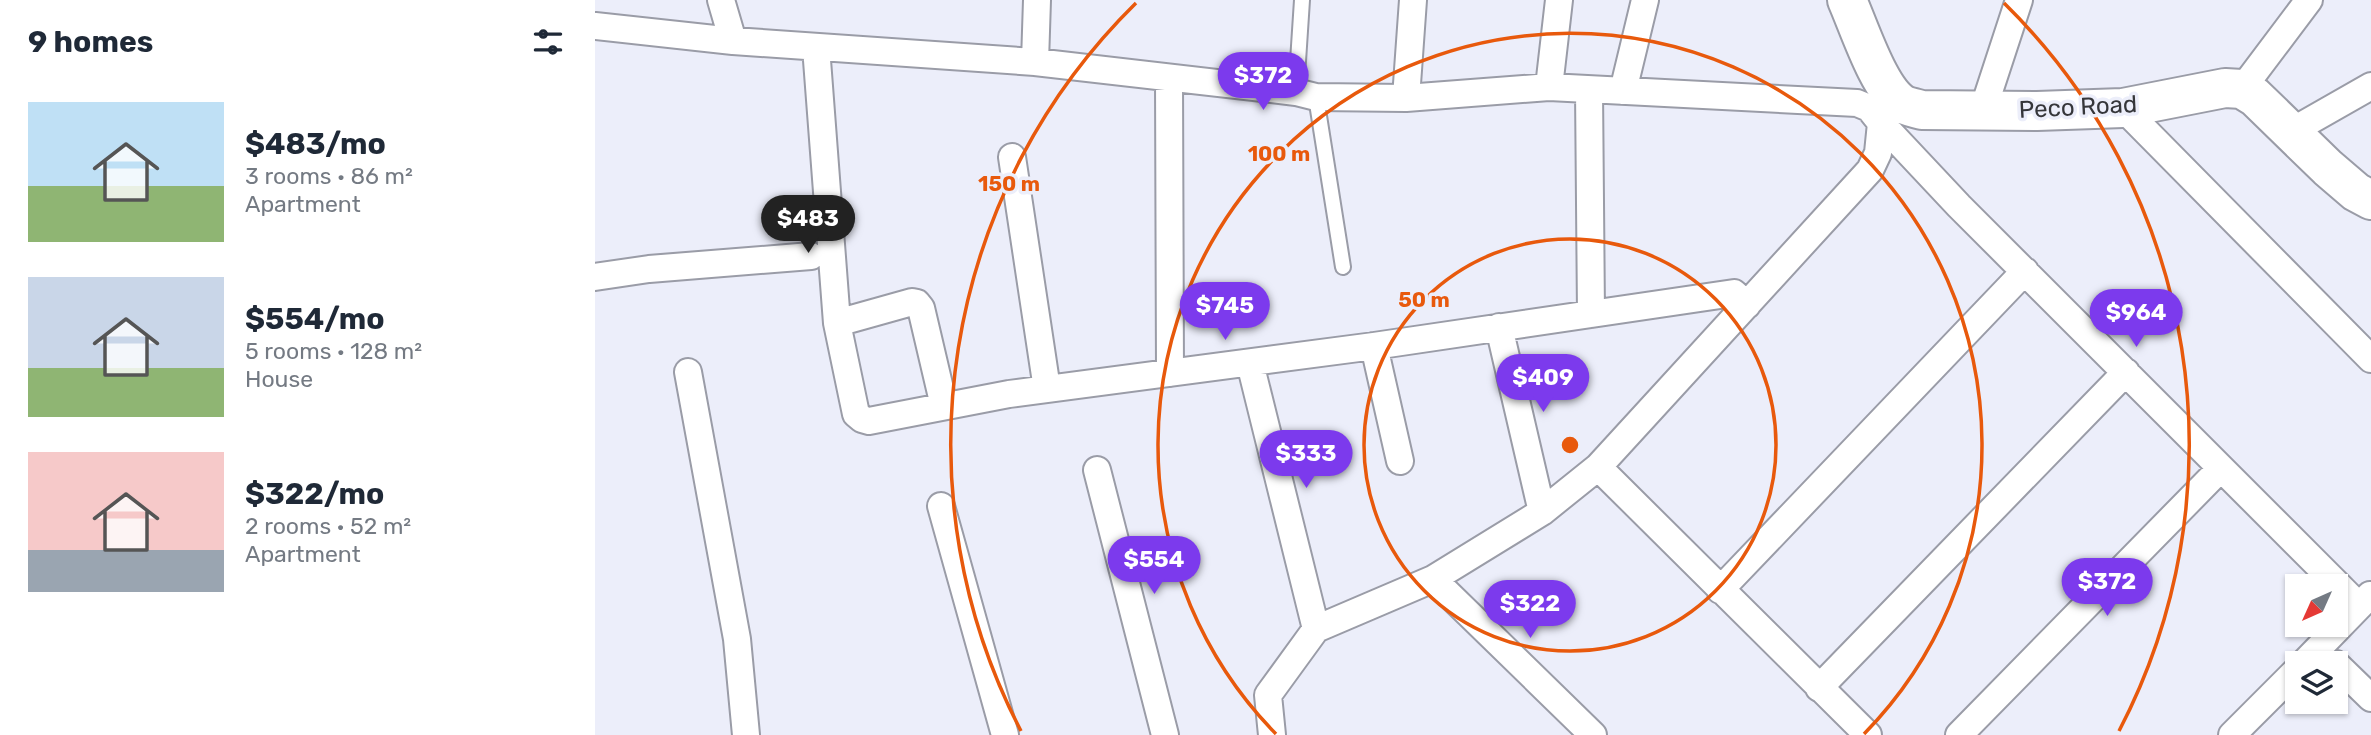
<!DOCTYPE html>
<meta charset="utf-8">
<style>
:root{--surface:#fff;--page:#f2f2f3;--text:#1f2937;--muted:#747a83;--accent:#7c3aed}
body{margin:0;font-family:Rubik,sans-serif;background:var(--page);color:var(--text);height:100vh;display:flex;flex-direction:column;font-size:26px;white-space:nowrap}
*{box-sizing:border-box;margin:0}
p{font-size:23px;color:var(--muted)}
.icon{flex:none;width:38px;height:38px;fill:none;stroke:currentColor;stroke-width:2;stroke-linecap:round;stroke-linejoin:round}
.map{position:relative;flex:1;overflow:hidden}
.sheet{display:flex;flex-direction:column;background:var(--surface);width:595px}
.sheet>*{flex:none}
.needle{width:46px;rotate:225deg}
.tools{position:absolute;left:1690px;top:574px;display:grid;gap:14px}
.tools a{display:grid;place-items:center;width:63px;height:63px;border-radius:0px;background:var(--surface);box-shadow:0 2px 5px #0004;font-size:35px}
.price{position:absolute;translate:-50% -60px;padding:0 16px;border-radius:24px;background:var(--accent);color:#fff;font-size:23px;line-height:46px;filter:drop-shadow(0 2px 4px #0008)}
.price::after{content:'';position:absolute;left:50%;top:42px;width:21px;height:16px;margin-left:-10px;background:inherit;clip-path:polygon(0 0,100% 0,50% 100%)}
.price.on{background:#222;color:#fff}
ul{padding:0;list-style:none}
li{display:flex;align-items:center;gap:21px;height:175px;padding:0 28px}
li span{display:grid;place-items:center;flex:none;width:196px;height:140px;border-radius:0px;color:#555}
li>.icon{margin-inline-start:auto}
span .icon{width:84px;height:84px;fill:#fffc;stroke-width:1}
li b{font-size:30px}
h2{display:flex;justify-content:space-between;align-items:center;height:84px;padding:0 28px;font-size:30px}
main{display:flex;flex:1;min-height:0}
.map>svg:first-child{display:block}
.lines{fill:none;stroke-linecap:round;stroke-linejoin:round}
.lane-casing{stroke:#9a9ca7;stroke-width:18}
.street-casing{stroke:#9a9ca7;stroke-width:30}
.secondary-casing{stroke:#9a9ca7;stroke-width:42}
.lane{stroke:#fff;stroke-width:14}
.street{stroke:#fff;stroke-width:26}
.secondary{stroke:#fff;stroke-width:38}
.ring{fill:none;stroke:#e8590c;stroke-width:3.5}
.labels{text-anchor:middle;stroke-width:7;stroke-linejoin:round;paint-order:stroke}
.street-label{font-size:24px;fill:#35363a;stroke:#eceefa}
.centre{fill:#e8590c;stroke:#eceefa;stroke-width:3.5}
.ring-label{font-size:21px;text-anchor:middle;font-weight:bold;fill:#e8590c;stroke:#eceefa;stroke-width:7;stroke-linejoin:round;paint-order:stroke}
</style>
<main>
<section class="sheet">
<h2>9 homes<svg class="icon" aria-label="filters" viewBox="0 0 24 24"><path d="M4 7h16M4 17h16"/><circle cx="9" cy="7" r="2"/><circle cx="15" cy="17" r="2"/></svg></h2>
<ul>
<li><span style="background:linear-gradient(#bfe0f5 60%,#8fb573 0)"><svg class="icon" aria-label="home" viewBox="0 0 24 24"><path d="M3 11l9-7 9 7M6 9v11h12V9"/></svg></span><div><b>$483/mo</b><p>3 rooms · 86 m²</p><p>Apartment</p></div></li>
<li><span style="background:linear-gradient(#c9d6e8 65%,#8fb573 0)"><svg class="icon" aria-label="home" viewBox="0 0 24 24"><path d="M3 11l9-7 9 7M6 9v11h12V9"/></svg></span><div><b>$554/mo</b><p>5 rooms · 128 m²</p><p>House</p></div></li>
<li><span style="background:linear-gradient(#f6c9c9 70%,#9aa5b1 0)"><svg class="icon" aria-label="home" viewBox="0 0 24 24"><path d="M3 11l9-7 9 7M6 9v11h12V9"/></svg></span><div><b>$322/mo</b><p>2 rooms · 52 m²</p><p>Apartment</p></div></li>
</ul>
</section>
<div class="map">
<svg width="1776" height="735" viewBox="0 0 1776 735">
<rect width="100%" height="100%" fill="#eceefa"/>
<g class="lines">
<defs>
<path id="lane" d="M701,92L707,0
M721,97L748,267"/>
<path id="street" d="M126,0L138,41
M0,26L138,41L440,62L701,92L721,97L811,98L954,87L1262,103L1274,108L1286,123L1305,103
M221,47L242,323L261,414L267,419L274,421L414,394L779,346L1139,293L1152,305
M440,62L442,0
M574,78L575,373
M954,87L964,0
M1647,89L1714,0
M994,90L996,314
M1028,91L1050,0
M811,98L818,0
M1528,108L1776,359
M1388,110L1424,0
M1286,123L1364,206L1764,606
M1697,131L1776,86
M417,157L452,389
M0,277L54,269L216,256
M242,323L317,302L322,303L326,308L349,406
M904,327L947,512
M779,346L805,461
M655,363L721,629
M93,372L142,639L151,735
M1003,467L1273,735
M502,470L570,735
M346,506L410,735
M838,579L998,735
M1125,590L1430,271
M1709,663L1775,595
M1741,664L1776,698
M1224,688L1531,372
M677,735L673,695L721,629L838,579L947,512L1003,467L1275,170L1283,153L1286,123
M1364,735L1626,468
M1637,735L1703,669"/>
<path id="secondary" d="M1252,0C1264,27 1283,87 1306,103C1312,107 1320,108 1327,110L1442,111L1528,108L1630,88L1647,89L1660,97L1733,168L1761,192L1776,200"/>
</defs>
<use href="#lane" class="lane-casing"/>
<use href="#street" class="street-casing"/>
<use href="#secondary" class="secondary-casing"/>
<use href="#lane" class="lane"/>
<use href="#street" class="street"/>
<use href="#secondary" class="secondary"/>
</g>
<g class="ring">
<circle cx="975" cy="445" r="206"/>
<path d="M681 734A412 412 0 1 1 1269 734"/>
<path d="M426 731A619 619 0 0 1 541 3M1409 3A619 619 0 0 1 1524 731"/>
</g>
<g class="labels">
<g class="street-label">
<text transform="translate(1483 107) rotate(-3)" y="8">Peco Road</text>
</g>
</g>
<circle cx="975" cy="445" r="10" class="centre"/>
<g class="ring-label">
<text x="684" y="161">100 m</text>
<text x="414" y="191">150 m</text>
<text x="829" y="307">50 m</text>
</g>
</svg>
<div class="tools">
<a><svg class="needle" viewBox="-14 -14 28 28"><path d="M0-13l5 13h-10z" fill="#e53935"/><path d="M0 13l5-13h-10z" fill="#747a83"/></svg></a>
<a><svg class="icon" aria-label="layers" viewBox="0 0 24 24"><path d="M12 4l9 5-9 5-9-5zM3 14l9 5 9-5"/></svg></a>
</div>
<b class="price" style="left:668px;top:112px">$372</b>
<b class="price on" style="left:213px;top:255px">$483</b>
<b class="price" style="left:630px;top:342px">$745</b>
<b class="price" style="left:1541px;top:349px">$964</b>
<b class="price" style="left:948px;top:414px">$409</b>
<b class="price" style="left:711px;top:490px">$333</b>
<b class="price" style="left:559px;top:596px">$554</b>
<b class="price" style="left:1512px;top:618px">$372</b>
<b class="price" style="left:935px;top:640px">$322</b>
</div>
</main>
